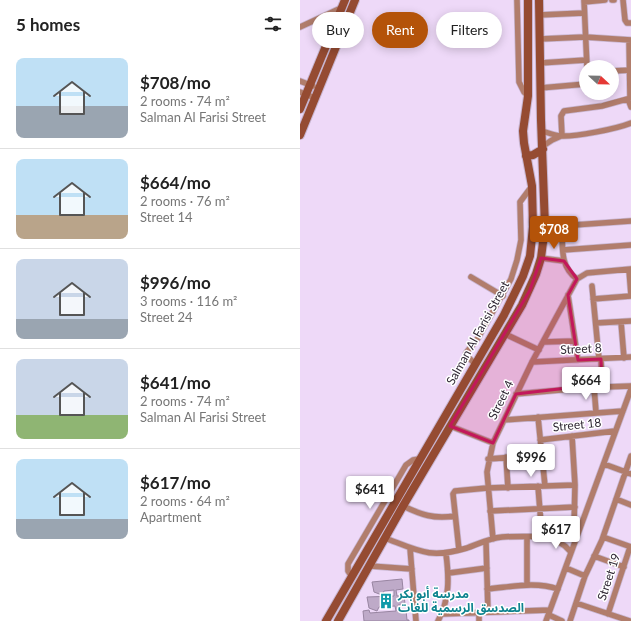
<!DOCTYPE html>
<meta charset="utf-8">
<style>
:root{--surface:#fff;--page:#f2f2f2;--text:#222;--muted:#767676;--line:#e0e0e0;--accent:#b45309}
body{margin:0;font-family:Lato,"Noto Sans Arabic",sans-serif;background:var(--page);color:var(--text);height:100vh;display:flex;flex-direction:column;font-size:15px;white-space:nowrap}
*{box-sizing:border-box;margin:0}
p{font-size:13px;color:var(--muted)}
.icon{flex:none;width:22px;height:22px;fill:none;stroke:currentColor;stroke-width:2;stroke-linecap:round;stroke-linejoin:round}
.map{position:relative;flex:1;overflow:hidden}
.details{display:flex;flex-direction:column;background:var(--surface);width:300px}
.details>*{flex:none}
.banner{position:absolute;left:12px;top:12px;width:259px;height:36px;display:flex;gap:8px}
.needle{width:26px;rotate:112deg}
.buttons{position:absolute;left:279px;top:60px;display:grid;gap:8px}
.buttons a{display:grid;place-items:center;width:40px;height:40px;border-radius:50%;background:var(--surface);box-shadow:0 2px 10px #0003;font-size:20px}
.price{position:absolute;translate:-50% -34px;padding:0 9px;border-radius:4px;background:#fff;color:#222;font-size:13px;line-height:26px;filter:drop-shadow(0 1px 2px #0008)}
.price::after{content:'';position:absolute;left:50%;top:24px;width:12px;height:9px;margin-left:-6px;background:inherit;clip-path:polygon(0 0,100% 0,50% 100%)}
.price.current{background:var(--accent);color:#fff}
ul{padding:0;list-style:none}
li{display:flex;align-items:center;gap:12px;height:100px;padding:0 16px}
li+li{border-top:1px solid var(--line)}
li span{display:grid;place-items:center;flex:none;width:112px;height:80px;border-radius:8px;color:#555}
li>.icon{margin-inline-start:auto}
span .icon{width:48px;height:48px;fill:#fffc;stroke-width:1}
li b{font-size:17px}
h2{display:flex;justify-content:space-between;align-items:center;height:48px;padding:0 16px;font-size:17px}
.tag{padding:0 14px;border-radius:18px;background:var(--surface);box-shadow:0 2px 10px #0003;font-size:14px;line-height:36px}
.tag.current{background:var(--accent);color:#fff}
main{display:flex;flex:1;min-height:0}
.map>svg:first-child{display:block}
.building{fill:#beaac8;stroke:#9885a1}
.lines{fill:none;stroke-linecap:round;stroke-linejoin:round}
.street-casing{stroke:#c8b6d1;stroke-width:7}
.secondary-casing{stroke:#c8b6d1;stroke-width:10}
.street{stroke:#b17d6c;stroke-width:5.5}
.secondary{stroke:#954b32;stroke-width:8}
.marked{fill:#c2185b;fill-opacity:0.2;stroke:#c2185b;stroke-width:3;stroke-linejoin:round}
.labels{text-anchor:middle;stroke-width:3;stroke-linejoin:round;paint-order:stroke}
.street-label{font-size:12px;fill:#312935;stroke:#fff}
.culture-label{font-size:12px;font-weight:bold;fill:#0d838f;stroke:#fff;text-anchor:start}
</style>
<main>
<section class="details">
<h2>5 homes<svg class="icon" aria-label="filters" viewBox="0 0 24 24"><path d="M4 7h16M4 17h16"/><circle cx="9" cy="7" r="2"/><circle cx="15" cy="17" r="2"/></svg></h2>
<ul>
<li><span style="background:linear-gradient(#bfe0f5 60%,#9aa5b1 0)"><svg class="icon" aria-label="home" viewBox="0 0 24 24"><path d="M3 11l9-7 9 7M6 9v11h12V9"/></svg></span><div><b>$708/mo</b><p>2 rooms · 74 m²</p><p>Salman Al Farisi Street</p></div></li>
<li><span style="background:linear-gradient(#bfe0f5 70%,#b9a48a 0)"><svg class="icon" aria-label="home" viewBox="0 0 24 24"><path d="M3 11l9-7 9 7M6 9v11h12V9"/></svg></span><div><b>$664/mo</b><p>2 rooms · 76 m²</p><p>Street 14</p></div></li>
<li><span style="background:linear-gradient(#c9d6e8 75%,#9aa5b1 0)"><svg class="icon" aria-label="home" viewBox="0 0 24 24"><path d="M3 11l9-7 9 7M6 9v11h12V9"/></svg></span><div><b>$996/mo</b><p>3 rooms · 116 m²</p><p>Street 24</p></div></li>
<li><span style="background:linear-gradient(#c9d6e8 70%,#8fb573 0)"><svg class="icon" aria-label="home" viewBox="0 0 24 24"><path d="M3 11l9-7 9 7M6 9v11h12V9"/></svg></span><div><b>$641/mo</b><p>2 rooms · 74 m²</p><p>Salman Al Farisi Street</p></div></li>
<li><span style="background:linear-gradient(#bfe0f5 75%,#9aa5b1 0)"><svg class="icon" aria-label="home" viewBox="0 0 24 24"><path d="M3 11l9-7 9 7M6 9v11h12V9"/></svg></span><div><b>$617/mo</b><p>2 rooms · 64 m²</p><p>Apartment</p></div></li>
</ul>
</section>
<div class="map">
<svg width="331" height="621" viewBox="0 0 331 621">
<rect width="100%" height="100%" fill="#eed9f8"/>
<path class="building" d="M102,579L103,589L96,590L97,596L104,595L105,604L98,605L99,611L106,610L107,620H109V621H64L63,611L69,610L70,613L96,611L95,606L79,607L77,611L69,608L67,597L94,596V590L84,591L82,595L74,592L72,582Z"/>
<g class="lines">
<defs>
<path id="street" d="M217,0L219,82L224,92L228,96
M284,0L287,67
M312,0H314
M323,0L325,20L327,23H331
M284,2L305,0
M239,15L284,13
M0,27L41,8
M240,39L285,37L331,40
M329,40L330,98
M240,63L286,60
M312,71L331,70
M0,81L13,86
M240,88L286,84
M0,92L15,98
M328,99L331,107
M242,131C248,133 254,135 260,136C275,137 316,129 331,123
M262,136L261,116L264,111L302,106L331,98
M243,146L252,140L261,136
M262,226C263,246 259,266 277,279
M245,227L331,221
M263,250L331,245
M241,258L264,261
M329,270L331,295
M171,277L203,296
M292,286L299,359
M268,295L278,360
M293,299L331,296
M321,322L324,358
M296,323L331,321
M205,334L239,350
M243,342L275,341
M232,362L331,357
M175,364L167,356L166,353L178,338L211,279L217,260L221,240L220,202L232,186
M301,385L304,387L331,386
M294,387L296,412
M216,394L294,387L301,385L302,383L301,359
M238,417L245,486
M204,420L323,411
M150,426L193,443
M240,440L315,431
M206,457L208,488
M188,459L242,455
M304,464L331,474
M238,486L242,537
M316,499L331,505
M103,506C122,515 133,519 155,516
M190,511L275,507
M248,536L260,531L271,530L274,526L275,485L272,436
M227,537V585
M251,537L265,546L271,552
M303,537L331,547
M85,538C119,551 130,559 167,548C178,544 190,538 202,537C227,535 253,539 278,533
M193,539L187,472L193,443L232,362L277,279L287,273L331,269
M186,541L188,612
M110,548L116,621
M159,550L153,494L155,491L187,488L275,485
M294,556L324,567
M70,566L112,569
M266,568L285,576
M149,573L187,568
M52,577L48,571V564L106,465L113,460L119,459
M187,589C211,587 235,581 258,589
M276,603L330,621
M179,613V621
M142,614L250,610
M308,614L330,547
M249,615L262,621
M138,621C150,599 149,577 146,554
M246,621L331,389
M270,621L285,576L302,540L331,456"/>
<path id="secondary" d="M0,109L45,0
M0,135L55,0
M226,156L233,155L243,149
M26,621L204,315L223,276L230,256L233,227L232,186L224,143L223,131L228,96V0
M38,621L103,506L222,305L236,274L241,258L245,227L241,120L239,0"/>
</defs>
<use href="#street" class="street-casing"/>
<use href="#secondary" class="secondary-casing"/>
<use href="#street" class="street"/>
<use href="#secondary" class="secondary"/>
</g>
<path class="marked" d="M241,258L264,261L277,279L268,295L278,360L301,359L302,384L216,394L193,443L150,426L230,290Z"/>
<defs>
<symbol id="building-bare" viewBox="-9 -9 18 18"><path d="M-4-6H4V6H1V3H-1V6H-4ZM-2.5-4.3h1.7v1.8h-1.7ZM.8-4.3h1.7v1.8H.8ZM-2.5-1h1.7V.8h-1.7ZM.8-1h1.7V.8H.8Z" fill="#0f9aa8" stroke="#fff" stroke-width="2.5" paint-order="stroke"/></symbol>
</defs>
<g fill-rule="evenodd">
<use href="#building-bare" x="75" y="590" width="22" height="22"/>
</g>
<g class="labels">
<g class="street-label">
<text transform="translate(178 333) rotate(-61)" y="4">Salman Al Farisi Street</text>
<text transform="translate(281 349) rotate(-3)" y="4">Street 8</text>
<text transform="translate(201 400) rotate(-64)" y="4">Street 4</text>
<text transform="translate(277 425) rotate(-6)" y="4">Street 18</text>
<text transform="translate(309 577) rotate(-72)" y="4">Street 19</text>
</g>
<g class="culture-label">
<text x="98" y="598">مدرسة أبو بكر<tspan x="98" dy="14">الصدسق الرسمية للغات</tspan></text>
</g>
</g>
</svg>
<div class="buttons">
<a><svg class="needle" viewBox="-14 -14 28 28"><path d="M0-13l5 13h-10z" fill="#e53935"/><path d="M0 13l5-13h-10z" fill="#767676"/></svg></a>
</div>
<b class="price current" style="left:254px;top:250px">$708</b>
<b class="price" style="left:286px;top:401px">$664</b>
<b class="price" style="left:231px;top:478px">$996</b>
<b class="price" style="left:70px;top:510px">$641</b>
<b class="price" style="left:256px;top:550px">$617</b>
<div class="banner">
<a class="tag">Buy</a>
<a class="tag current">Rent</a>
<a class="tag">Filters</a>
</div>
</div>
</main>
